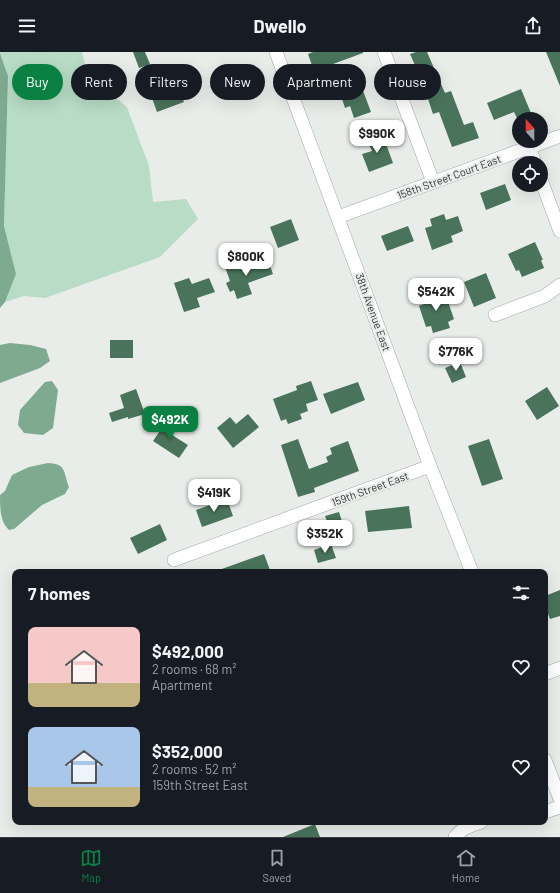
<!DOCTYPE html>
<meta charset="utf-8">
<style>
:root{--surface:#171b24;--page:#20242c;--text:#f1f3f6;--muted:#9ea1a6;--line:#363941;--accent:#0b8043}
body{margin:0;font-family:Barlow,sans-serif;background:var(--page);color:var(--text);height:100vh;display:flex;flex-direction:column;font-size:15px;white-space:nowrap}
*{box-sizing:border-box;margin:0}
p{font-size:13px;color:var(--muted)}
.icon{flex:none;width:22px;height:22px;fill:none;stroke:currentColor;stroke-width:2;stroke-linecap:round;stroke-linejoin:round}
.map{position:relative;flex:1;overflow:hidden}
.sheet{position:absolute;left:12px;top:517px;width:536px;height:256px;display:flex;flex-direction:column;background:var(--surface);border-radius:8px;box-shadow:0 4px 16px #0002}
.sheet>*{flex:none}
.guide{position:absolute;left:12px;top:12px;width:536px;height:36px;display:flex;gap:8px}
.needle{width:26px;rotate:339deg}
.buttons{position:absolute;left:512px;top:60px;display:grid;gap:8px}
.buttons a{display:grid;place-items:center;width:36px;height:36px;border-radius:50%;background:var(--surface);box-shadow:0 4px 16px #0002;font-size:20px}
.price{position:absolute;translate:-50% -34px;padding:0 9px;border-radius:8px;background:#fff;color:#222;font-size:13px;line-height:26px;filter:drop-shadow(0 1px 2px #0008)}
.price::after{content:'';position:absolute;left:50%;top:24px;width:12px;height:9px;margin-left:-6px;background:inherit;clip-path:polygon(0 0,100% 0,50% 100%)}
.price.on{background:var(--accent);color:#fff}
ul{padding:0;list-style:none}
li{display:flex;align-items:center;gap:12px;height:100px;padding:0 16px}
li span{display:grid;place-items:center;flex:none;width:112px;height:80px;border-radius:8px;color:#555}
li>.icon{margin-inline-start:auto}
span .icon{width:48px;height:48px;fill:#fffc;stroke-width:1}
li b{font-size:17px}
h2{display:flex;justify-content:space-between;align-items:center;height:48px;padding:0 16px;font-size:17px}
.chip{padding:0 14px;border-radius:18px;background:var(--surface);box-shadow:0 4px 16px #0002;font-size:14px;line-height:36px}
.chip.on{background:var(--accent);color:#fff}
header{display:flex;justify-content:space-between;align-items:center;height:52px;padding:0 16px;background:var(--surface);font-size:18px;font-weight:700}
.menu{display:flex;justify-content:space-around;align-items:center;height:56px;border-top:1px solid var(--line);background:var(--surface);font-size:11px;color:var(--muted)}
.menu a{display:grid;justify-items:center;gap:2px}
.menu .on{color:var(--accent)}
.map>svg:first-child{display:block}
.green{fill:#b8dcc5}
.water{fill:#7eaa8f}
.building{fill:#49745b}
.lines{fill:none;stroke-linecap:round;stroke-linejoin:round}
.minor-casing{stroke:#a4a7a5;stroke-width:14}
.minor{stroke:#fff;stroke-width:13}
.labels{text-anchor:middle;stroke-width:4;stroke-linejoin:round;paint-order:stroke}
.street-label{font-size:11px;fill:#343534;stroke:#e9edea}
</style>
<header><svg class="icon" aria-label="menu" viewBox="0 0 24 24"><path d="M4 6h16M4 12h16M4 18h16"/></svg>Dwello<svg class="icon" aria-label="share" viewBox="0 0 24 24"><path d="M12 15V3M7 8l5-5 5 5M5 13v7h14v-7"/></svg></header>
<div class="map">
<svg width="560" height="785" viewBox="0 0 560 785">
<rect width="100%" height="100%" fill="#e9edea"/>
<path class="green" d="M0,0H82L87,21L127,55L149,114L153,150L186,147L198,167L160,205L45,246L24,244L5,250L16,222L4,174L8,24Z"/>
<path class="water" d="M0,1L8,24L4,174L16,222L5,250L0,256Z
M10,291L30,293L46,297L50,309L40,316L0,331V293Z
M52,329L58,338L53,376L43,383L24,381L18,373L20,358L45,330Z
M48,411C67,412 63,420 69,435L65,442L42,453L14,477L9,478C0,470 0,456 0,443L5,439L12,423L29,415Z"/>
<path class="building" d="M133,0H145L150,12L139,16Z
M313,0H363V1L314,19L308,2Z
M416,0H427L445,41L451,39L464,73L473,70L479,86L452,95L439,60L433,62L428,47H430L410,2Z
M546,0H560V34Z
M179,36L184,50L157,60L152,46Z
M362,36L371,60L354,66L350,54L345,56L341,44Z
M521,37L531,61L517,66L514,60L494,68L487,51Z
M382,81L393,111L369,120L362,102L372,99L367,87Z
M505,132L511,148L486,158L480,141Z
M444,162L446,168L458,164L463,179L451,184L453,190L432,198L425,176L432,174L430,167Z
M291,167L299,188L278,196L270,175Z
M408,174L414,189L387,199L381,184Z
M535,190L543,208H541L544,216L522,225L519,218L516,219L508,202Z
M241,209L243,216L263,209L264,212L269,211L273,222L248,231L252,242L237,247L234,238L230,240L226,231L230,229L225,215Z
M486,221L496,246L474,255L464,230Z
M189,226L192,232L209,226L215,240L197,246L200,255L184,260L174,231Z
M438,239L441,246L446,244L454,267L448,270L450,276L433,281L431,274L426,275L419,254L424,252L422,245Z
M110,288H133V306H110Z
M467,291L471,303L458,308L454,296Z
M460,310L466,325L452,331L445,316Z
M311,329L318,348L306,352L308,359L300,362L302,367L288,372L286,367L281,369L273,347L297,338L296,334Z
M358,330L365,348L331,362L323,342Z
M547,335L559,354L537,368L525,349Z
M136,337L145,362L128,367V365L112,370L109,361L124,356L120,343Z
M248,362L259,375L233,396L217,376L230,365L236,372Z
M168,367L178,373L172,383L188,393L179,406L153,389Z
M298,387L309,417L328,410L326,405L332,402L330,396L348,389L359,419L314,436L315,440L298,445L281,393Z
M489,387L503,427L482,434L468,394Z
M227,447L233,464L202,475L196,458Z
M409,454L412,476L368,480L365,459Z
M339,460L344,476L331,480L325,464Z
M160,472L167,488L138,502L130,486Z
M331,492L336,506L318,511L314,498Z
M264,502L270,518L264,520H217L216,519Z
M560,538V564L550,567L545,554V544Z
M315,772L320,785H283Z"/>
<g class="lines">
<defs>
<path id="minor" d="M276,0L430,414L472,520
M384,0L433,130
M529,95L535,111
M541,128L560,179
M338,165L560,84
M495,263L545,244L560,233
M174,508L430,414
M545,622L560,616
M545,708L560,747
M545,760L560,755
M455,785C462,776 470,774 481,770"/>
</defs>
<use href="#minor" class="minor-casing"/>
<use href="#minor" class="minor"/>
</g>
<g class="labels">
<g class="street-label">
<text transform="translate(449 125) rotate(-20)" y="4">158th Street Court East</text>
<text transform="translate(373 260) rotate(70)" y="4">38th Avenue East</text>
<text transform="translate(370 437) rotate(-20)" y="4">159th Street East</text>
</g>
</g>
</svg>
<div class="buttons">
<a><svg class="needle" viewBox="-14 -14 28 28"><path d="M0-13l5 13h-10z" fill="#e53935"/><path d="M0 13l5-13h-10z" fill="#9ea1a6"/></svg></a>
<a><svg class="icon" aria-label="locate" viewBox="0 0 24 24"><circle cx="12" cy="12" r="6"/><path d="M12 2v4M12 18v4M2 12h4M18 12h4"/></svg></a>
</div>
<b class="price" style="left:377px;top:102px">$990K</b>
<b class="price" style="left:246px;top:225px">$800K</b>
<b class="price" style="left:436px;top:260px">$542K</b>
<b class="price" style="left:456px;top:320px">$776K</b>
<b class="price on" style="left:170px;top:388px">$492K</b>
<b class="price" style="left:214px;top:461px">$419K</b>
<b class="price" style="left:325px;top:502px">$352K</b>
<div class="guide">
<a class="chip on">Buy</a>
<a class="chip">Rent</a>
<a class="chip">Filters</a>
<a class="chip">New</a>
<a class="chip">Apartment</a>
<a class="chip">House</a>
</div>
<section class="sheet">
<h2>7 homes<svg class="icon" aria-label="filters" viewBox="0 0 24 24"><path d="M4 7h16M4 17h16"/><circle cx="9" cy="7" r="2"/><circle cx="15" cy="17" r="2"/></svg></h2>
<ul>
<li><span style="background:linear-gradient(#f6c9c9 70%,#c2b280 0)"><svg class="icon" aria-label="home" viewBox="0 0 24 24"><path d="M3 11l9-7 9 7M6 9v11h12V9"/></svg></span><div><b>$492,000</b><p>2 rooms · 68 m²</p><p>Apartment</p></div><svg class="icon" aria-label="heart" viewBox="0 0 24 24"><path d="M12 20l-8-8c-3-5 5-10 8-4 3-6 11-1 8 4z"/></svg></li>
<li><span style="background:linear-gradient(#a9c7e8 75%,#c2b280 0)"><svg class="icon" aria-label="home" viewBox="0 0 24 24"><path d="M3 11l9-7 9 7M6 9v11h12V9"/></svg></span><div><b>$352,000</b><p>2 rooms · 52 m²</p><p>159th Street East</p></div><svg class="icon" aria-label="heart" viewBox="0 0 24 24"><path d="M12 20l-8-8c-3-5 5-10 8-4 3-6 11-1 8 4z"/></svg></li>
</ul>
</section>
</div>
<nav class="menu">
<a class="on"><svg class="icon" aria-label="map" viewBox="0 0 24 24"><path d="M3 6l6-2 6 2 6-2v14l-6 2-6-2-6 2zM9 4v14M15 6v14"/></svg>Map</a>
<a><svg class="icon" aria-label="saved" viewBox="0 0 24 24"><path d="M7 4h10v16l-5-4-5 4z"/></svg>Saved</a>
<a><svg class="icon" aria-label="home" viewBox="0 0 24 24"><path d="M3 11l9-7 9 7M6 9v11h12V9"/></svg>Home</a>
</nav>
